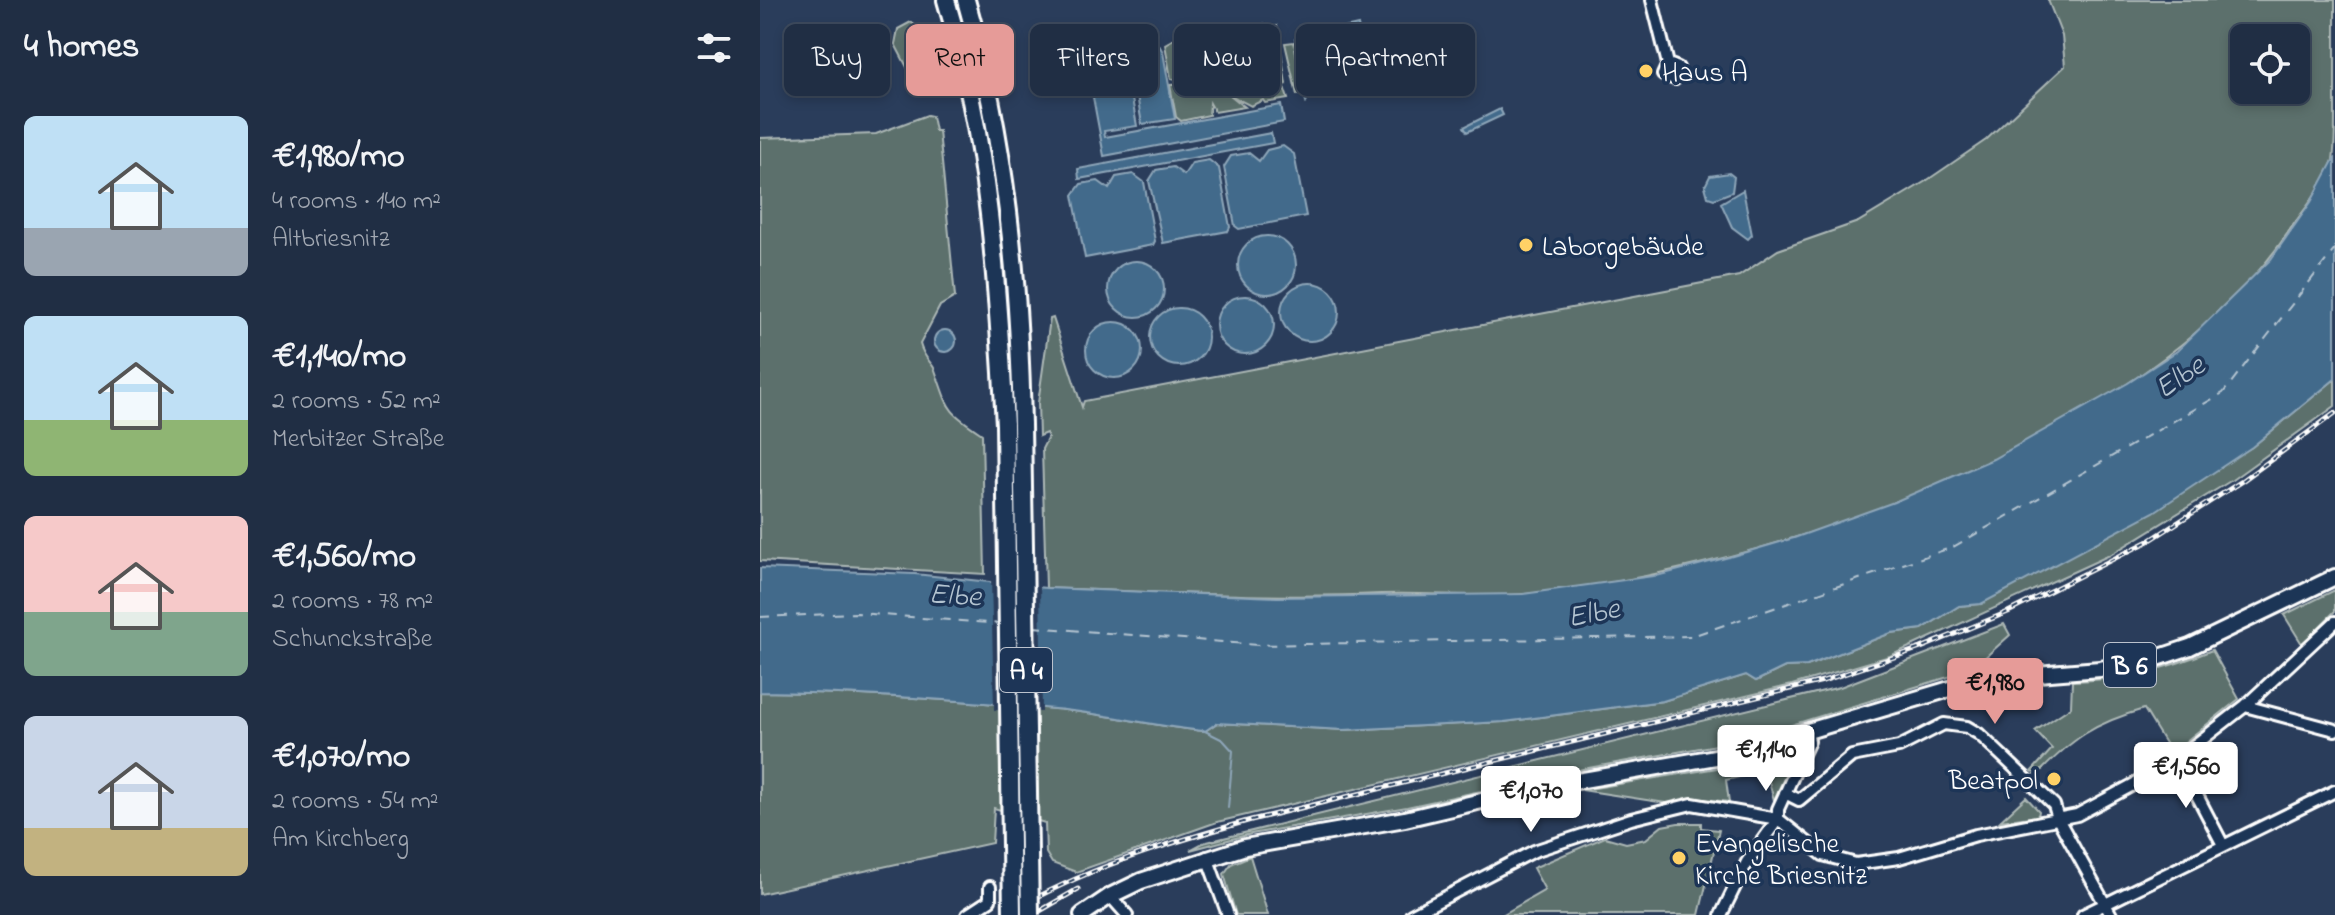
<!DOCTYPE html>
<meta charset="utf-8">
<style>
:root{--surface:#202e44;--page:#2d3a4f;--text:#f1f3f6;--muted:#a2a8b2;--line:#3d4a5d;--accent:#e69b98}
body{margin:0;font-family:"Indie Flower",sans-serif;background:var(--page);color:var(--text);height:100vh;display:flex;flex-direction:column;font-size:30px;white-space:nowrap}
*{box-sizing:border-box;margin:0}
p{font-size:26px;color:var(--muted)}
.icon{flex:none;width:44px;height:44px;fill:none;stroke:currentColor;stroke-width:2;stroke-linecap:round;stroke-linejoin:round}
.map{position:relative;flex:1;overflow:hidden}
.drawer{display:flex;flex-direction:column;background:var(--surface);width:760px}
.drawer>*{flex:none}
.top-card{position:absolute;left:24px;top:24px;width:760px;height:72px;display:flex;gap:16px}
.buttons{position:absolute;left:1470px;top:24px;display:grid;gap:16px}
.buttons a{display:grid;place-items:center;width:80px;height:80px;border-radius:12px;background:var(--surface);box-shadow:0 4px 12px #0003,0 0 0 2px var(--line);font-size:40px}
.price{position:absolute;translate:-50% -68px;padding:0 18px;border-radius:8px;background:#fff;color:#222;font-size:26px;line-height:52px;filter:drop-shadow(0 2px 4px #0008)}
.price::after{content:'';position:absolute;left:50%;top:48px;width:24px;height:18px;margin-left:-12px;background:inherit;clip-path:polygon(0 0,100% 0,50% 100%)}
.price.active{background:var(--accent);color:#111}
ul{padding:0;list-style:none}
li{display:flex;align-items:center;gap:24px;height:200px;padding:0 24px}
li span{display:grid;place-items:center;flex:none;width:224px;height:160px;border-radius:12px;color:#555}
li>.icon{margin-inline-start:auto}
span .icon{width:96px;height:96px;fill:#fffc;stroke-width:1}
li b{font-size:34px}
h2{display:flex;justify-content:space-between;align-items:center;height:96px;padding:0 24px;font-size:34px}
.chip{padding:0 28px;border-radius:12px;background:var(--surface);box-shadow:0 4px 12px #0003,0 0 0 2px var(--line);font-size:28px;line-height:72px}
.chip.active{background:var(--accent);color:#111}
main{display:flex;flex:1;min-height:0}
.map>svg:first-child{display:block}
.green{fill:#5b706c;stroke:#adb8b6;stroke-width:2;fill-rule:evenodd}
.water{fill:#436b8b;stroke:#8ea6b9;stroke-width:2}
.pier{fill:#2a3d5b}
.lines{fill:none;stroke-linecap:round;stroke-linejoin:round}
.stream{stroke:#8ea6b9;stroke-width:2}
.ferry{stroke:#b4c4d1;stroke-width:2;stroke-dasharray:10 8;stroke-linecap:butt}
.minor-casing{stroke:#fff;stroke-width:16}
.major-casing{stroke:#fff;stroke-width:20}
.highway-casing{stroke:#fff;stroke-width:22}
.minor{stroke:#1d3557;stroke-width:10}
.major{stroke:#1d3557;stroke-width:14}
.highway{stroke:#1d3557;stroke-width:16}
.rail-casing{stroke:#fff;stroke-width:5}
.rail{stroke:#1d3557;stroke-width:2;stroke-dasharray:6;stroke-linecap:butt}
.highway-bridge-casing{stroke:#fff;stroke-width:22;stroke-linecap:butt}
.highway-bridge{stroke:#1d3557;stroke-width:16}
.poi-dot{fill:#ffd166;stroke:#1d3557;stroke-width:3}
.labels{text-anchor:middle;stroke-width:7;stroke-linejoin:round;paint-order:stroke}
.shield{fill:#1d3557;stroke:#bbc2cd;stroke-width:2}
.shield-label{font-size:26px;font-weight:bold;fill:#fff}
.poi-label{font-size:28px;fill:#fff;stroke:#1d3557;text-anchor:start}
.water-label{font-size:30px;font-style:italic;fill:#b4c4d1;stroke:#1d3557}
</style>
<main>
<section class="drawer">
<h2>4 homes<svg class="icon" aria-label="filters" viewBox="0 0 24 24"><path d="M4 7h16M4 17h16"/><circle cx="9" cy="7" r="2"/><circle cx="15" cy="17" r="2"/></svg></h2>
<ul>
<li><span style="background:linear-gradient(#bfe0f5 70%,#9aa5b1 0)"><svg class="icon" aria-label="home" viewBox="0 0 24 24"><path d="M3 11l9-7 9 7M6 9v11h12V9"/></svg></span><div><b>€1,980/mo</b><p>4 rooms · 140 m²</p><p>Altbriesnitz</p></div></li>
<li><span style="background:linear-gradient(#bfe0f5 65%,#8fb573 0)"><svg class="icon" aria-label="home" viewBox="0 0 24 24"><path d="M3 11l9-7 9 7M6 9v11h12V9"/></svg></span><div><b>€1,140/mo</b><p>2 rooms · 52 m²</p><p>Merbitzer Straße</p></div></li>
<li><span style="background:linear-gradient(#f6c9c9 60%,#7fa58c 0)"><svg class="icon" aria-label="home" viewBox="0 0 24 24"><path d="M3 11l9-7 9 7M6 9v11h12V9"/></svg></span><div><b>€1,560/mo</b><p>2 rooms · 78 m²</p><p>Schunckstraße</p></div></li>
<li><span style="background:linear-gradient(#c9d6e8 70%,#c2b280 0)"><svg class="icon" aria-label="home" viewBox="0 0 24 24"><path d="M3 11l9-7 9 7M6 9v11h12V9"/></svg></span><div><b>€1,070/mo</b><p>2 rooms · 54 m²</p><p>Am Kirchberg</p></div></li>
</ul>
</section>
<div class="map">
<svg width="1575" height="915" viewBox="0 0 1575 915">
<rect width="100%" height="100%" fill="#2a3d5b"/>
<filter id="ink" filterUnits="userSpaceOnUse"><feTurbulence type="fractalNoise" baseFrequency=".0125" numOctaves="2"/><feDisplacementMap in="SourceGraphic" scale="16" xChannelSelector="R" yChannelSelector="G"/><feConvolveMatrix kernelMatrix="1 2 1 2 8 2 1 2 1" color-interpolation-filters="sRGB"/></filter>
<g filter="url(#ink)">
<path class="green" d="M1288,0H1575C1575,37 1575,75 1575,112C1575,127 1575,146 1573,160C1564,188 1543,210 1527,234C1388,438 1003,573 765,594C717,598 668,592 621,594C513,599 397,592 286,588L282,449L288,437L286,433L279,436L278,403L290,319L293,318L322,407L324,401L979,276L1018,250L1098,222L1166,181L1226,140L1305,66L1302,36ZM1484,38H1536V90H1484Z
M151,22L156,26L168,60L167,72L158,74L148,69L135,44L138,29Z
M503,24C497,32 486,35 476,41C456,53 438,83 411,79L405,44L414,39Z
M517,26L526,84L524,87L528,99L505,103L503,100L491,106L470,95L485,107L455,112L450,103L449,115L421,121L416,117L410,85L431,84L427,81L467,94L427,80L445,72L476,44Z
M534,42L544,94L537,95L525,43Z
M167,115L172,116L175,131H179L195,297L180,306L160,344C164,359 172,362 175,370C189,409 185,410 222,434L225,574L0,561V138L116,134Z
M1575,379V406L1472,480L1350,555L1130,656L1032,685L457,822L316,872L292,863L286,853L285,823L234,808L232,843L0,894V692C98,693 197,700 294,709C345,713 394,727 445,731L457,723L584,730L744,722L903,701L986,675L996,681L1025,667L1047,666L1131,633L1162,629L1199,606L1221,604L1492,447Z
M1575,590V611L1542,644L1524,615Z
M1244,624L1250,635L1211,670L979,741L823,769L647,807L491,834L430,850L443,843L1080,687Z
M1452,650L1479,699L1411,753L1384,709C1334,723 1312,739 1277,775L1272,771L1292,749L1275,731L1311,707L1312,681C1362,680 1407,669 1452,650Z
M1021,757L1026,763L1025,776L1014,800L1006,771L966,780L969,802L934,798L912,804L822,790L957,768L981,767Z
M1266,797L1279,811L1278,816L1240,821Z
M918,823H941V828L959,830L939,915H742L785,890L773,868L845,837L866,843L886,839L902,826Z
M490,856L508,915H476L464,874L471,864Z"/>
<path class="water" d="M598,25L609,84L591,87L580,29Z
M577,29L588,87L570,91L559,32Z
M556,34L567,92L549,96L546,102L535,39Z
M399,45L403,52L415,119L382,124L370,55L364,56L377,126L344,131L345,137L521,105L524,122L344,156L327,65L332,58Z
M740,109L743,115L707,132L704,127Z
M511,133L513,143L319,179L318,169Z
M523,146L534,154L546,216L479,229L475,226L464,167L471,156L489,153L499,161L507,150Z
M1575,157V379L1492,447L1394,512L1221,604L1199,606L1162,629L1131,633L1047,666L1025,667L996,681L986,675L903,701L744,722L584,730L457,723L445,731C394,727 345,713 294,709C197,700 98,693 0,692V568L155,574L286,588L517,597L763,594L900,575L969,557L1034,538L1134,502L1233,459L1368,383L1417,351L1511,259L1551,202Z
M449,160L459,168L470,227L468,231L403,243L389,181L396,170L413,167L424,175L432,163Z
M969,173L974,177L972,192L954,199L948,197L945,186L950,176Z
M373,174L384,182L395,241L393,245L325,258L313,195L321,184L338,181L349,189L356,177Z
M983,190L992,235L988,239L972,227L961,203Z
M478 265a29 29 0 1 1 58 0a29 29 0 1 1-58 0Z
M348 289a28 28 0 1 1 56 0a28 28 0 1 1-56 0Z
M521 312a29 29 0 1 1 58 0a29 29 0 1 1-58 0Z
M456 325a29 29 0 1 1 58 0a29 29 0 1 1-58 0Z
M390 337a29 29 0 1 1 58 0a29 29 0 1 1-58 0Z
M326 350a28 28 0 1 1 56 0a28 28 0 1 1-56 0Z
M174 341a11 11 0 1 1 22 0a11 11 0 1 1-22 0Z"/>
<path class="pier" d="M231,578L280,583L282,712L234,710Z"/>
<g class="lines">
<path class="stream" d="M443,730L463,740L473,751L468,808"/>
<path class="ferry" d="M0,617L97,613L242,624
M273,627L499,645L932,636L1193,547L1463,393L1575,249"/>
<defs>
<path id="minor" d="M892,0L908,64L903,75L915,79L918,68L908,64
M1485,706L1575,730
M1009,744L1030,754L1035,771
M1418,759L1463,845
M1025,793L1039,800L1092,756L1139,747L1184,724L1207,727L1219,734L1294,805L1298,819L1351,915
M447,857L468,915
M350,896L367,915
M207,915L230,900V887
M651,915L774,851L871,819L932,804L1018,819L1063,855L1096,864L1139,858L1216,835L1317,815L1408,766L1485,706L1575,622
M961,915L987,862L1018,819V809L1049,741L1047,732
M1323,915L1575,791"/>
<path id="major" d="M322,915L350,896L381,881L485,847L645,819L777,788L967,755L1227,678L1340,669L1391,660L1430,647L1575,577"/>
<path id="highway" d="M186,0C229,144 237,277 245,425
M206,0C246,140 259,280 262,425"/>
</defs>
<use href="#minor" class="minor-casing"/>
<use href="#major" class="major-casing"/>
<use href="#highway" class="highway-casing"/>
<use href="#minor" class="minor"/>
<use href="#major" class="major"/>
<use href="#highway" class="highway"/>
<defs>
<path id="rail" d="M245,915C322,869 405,844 491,820L1063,681L1161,648L1248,612L1389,541L1482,481L1575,413
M273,915L318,889"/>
</defs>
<use href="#rail" class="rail-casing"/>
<use href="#rail" class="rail"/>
<defs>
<path id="highway-bridge" d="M245,425L252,915
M262,425L270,915"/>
</defs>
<use href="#highway-bridge" class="highway-bridge-casing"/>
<use href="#highway-bridge" class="highway-bridge"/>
</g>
</g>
<g class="poi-dot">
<circle cx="886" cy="71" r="8"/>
<circle cx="766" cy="245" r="8"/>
<circle cx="1294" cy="779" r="8"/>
<circle cx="919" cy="858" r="8"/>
</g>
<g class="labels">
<g class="shield">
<rect x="1344" y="643" width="52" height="44" rx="6"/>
<rect x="240" y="648" width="52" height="44" rx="6"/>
</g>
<g class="shield-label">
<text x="1370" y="674">B 6</text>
<text x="266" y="679">A 4</text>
</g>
<g class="poi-label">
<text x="902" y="81">Haus A</text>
<text x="782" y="255">Laborgebäude</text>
<text x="1278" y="789" text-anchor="end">Beatpol</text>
<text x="935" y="852">Evangelische<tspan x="935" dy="32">Kirche Briesnitz</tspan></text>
</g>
<g class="water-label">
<text transform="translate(1419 376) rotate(-34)" y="10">Elbe</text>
<text transform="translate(195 594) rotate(4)" y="10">Elbe</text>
<text transform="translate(833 612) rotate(-11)" y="10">Elbe</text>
</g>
</g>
</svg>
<div class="buttons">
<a><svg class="icon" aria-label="locate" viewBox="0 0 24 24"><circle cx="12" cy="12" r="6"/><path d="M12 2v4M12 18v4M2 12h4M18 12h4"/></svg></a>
</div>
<b class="price active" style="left:1235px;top:726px">€1,980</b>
<b class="price" style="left:1006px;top:793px">€1,140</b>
<b class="price" style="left:1426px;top:810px">€1,560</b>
<b class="price" style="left:771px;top:834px">€1,070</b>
<div class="top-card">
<a class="chip">Buy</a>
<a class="chip active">Rent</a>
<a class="chip">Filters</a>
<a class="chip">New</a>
<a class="chip">Apartment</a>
</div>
</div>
</main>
